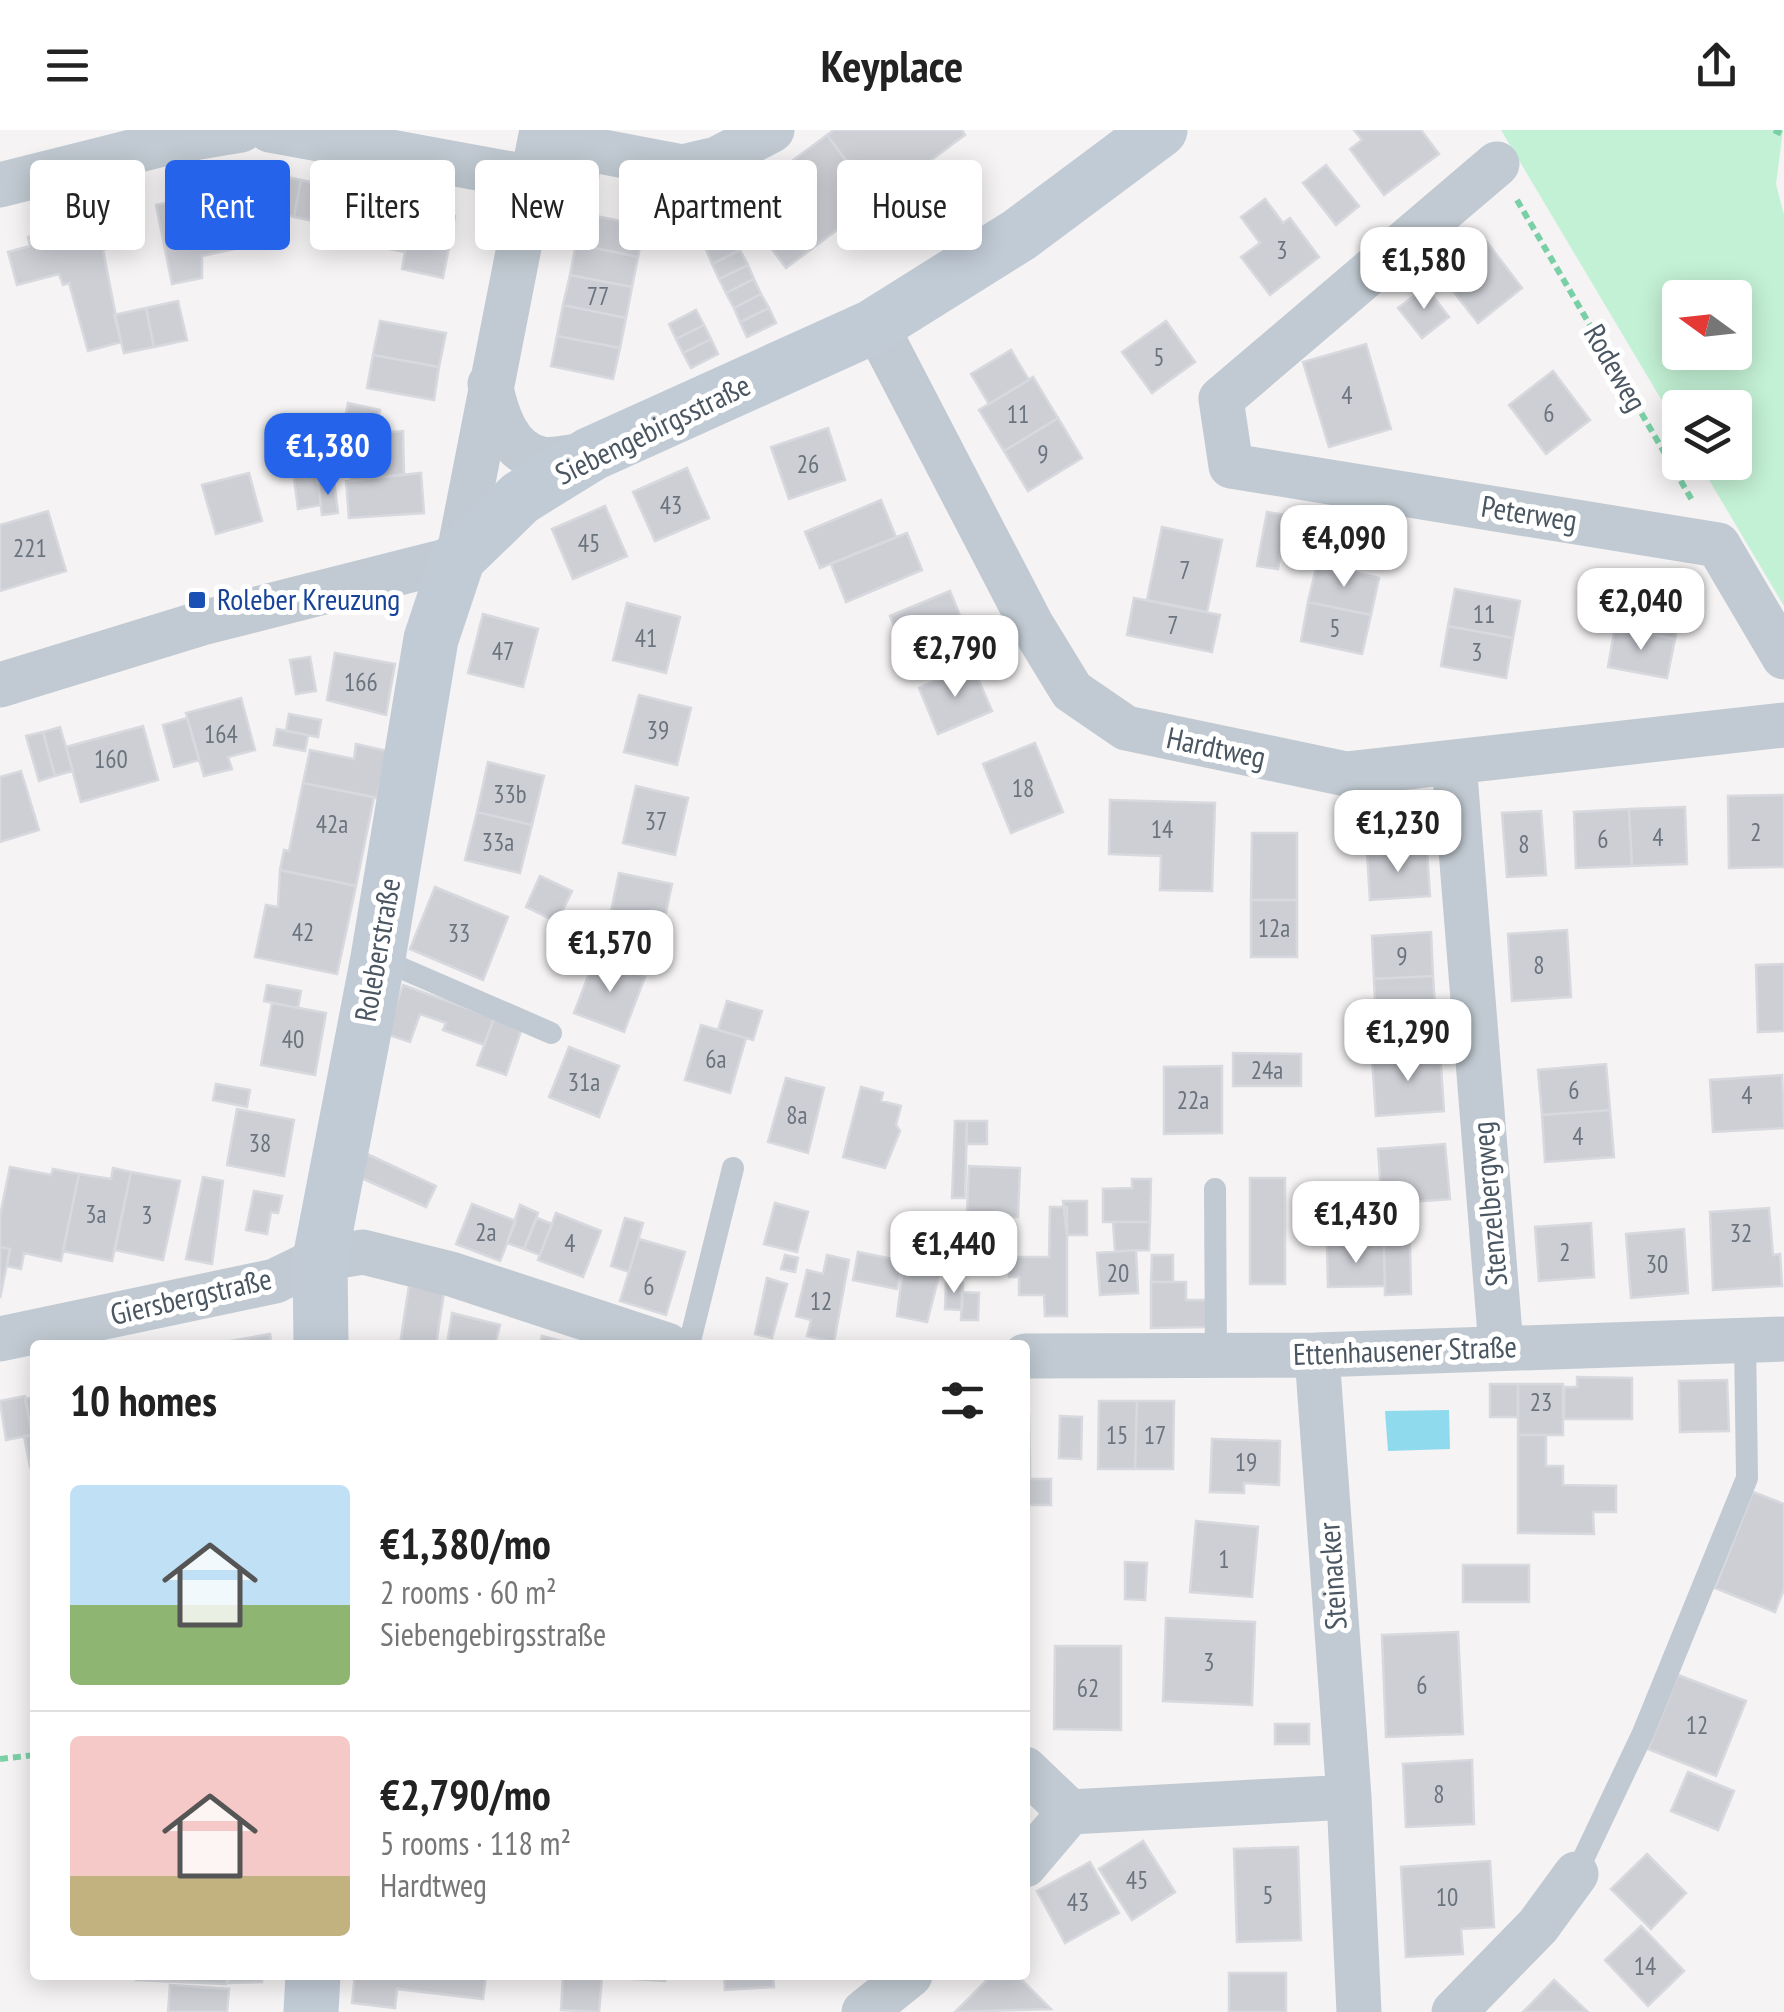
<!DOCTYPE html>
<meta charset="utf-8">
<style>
:root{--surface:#fff;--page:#f2f2f2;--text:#222;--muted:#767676;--line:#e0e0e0;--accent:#2563eb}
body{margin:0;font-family:"PT Sans Narrow",sans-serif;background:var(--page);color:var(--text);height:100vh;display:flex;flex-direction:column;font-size:38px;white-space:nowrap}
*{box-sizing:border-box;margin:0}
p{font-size:32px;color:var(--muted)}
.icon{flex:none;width:55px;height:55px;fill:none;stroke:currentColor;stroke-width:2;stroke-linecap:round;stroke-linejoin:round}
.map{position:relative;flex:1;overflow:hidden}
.sheet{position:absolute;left:30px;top:1210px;width:1000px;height:640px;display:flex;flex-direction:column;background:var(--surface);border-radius:10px;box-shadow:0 5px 25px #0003}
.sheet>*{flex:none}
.top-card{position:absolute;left:30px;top:30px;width:1000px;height:90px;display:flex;gap:20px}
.needle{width:65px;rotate:285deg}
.tools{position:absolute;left:1662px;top:150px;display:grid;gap:20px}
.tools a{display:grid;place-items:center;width:90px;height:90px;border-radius:10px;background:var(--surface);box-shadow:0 5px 25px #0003;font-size:50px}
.price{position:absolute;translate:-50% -85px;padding:0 22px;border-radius:20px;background:#fff;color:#222;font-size:32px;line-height:65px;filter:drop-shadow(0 2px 5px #0008)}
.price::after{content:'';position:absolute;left:50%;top:60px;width:30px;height:22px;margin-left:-15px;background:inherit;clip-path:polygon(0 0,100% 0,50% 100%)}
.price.active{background:var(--accent);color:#fff}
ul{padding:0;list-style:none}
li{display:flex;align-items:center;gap:30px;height:250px;padding:0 40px}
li+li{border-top:2px solid var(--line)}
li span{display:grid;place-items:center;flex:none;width:280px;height:200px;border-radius:10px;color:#555}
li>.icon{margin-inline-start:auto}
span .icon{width:120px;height:120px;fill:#fffc;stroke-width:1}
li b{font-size:42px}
h2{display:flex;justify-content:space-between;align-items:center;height:120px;padding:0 40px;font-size:42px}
.pill{padding:0 35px;border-radius:10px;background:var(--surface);box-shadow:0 5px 25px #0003;font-size:35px;line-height:90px}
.pill.active{background:var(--accent);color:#fff}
header{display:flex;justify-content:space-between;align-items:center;height:130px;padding:0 40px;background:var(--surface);font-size:45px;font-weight:700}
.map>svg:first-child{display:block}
.green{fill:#c3f1d5;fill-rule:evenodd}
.water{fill:#90daee}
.building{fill:#cdcfd5;stroke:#d7d9de;stroke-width:2.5}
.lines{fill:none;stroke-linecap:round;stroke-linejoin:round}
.path{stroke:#7ad0a6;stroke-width:6;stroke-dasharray:8 5;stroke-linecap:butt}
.service{stroke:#c1cad2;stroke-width:22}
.minor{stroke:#c1cad2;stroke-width:45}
.secondary{stroke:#c1cbd6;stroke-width:55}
.transit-dot{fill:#1a4fb4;stroke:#fff;stroke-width:4}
.labels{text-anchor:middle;stroke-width:10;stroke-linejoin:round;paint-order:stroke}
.number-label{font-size:25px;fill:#6b747e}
.street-label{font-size:30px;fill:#4a5661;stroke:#fff}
.transit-label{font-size:30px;fill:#164399;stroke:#fff;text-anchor:start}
</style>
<header><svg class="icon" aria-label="menu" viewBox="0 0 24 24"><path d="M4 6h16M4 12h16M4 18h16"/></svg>Keyplace<svg class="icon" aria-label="share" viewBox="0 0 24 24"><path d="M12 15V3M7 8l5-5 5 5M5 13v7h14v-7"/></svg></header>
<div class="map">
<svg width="1784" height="1882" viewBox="0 0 1784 1882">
<rect width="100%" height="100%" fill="#f5f3f3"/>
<path class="green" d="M1501,0H1783L1776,54L1784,85V476L1699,333L1735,332V278H1680V301ZM1680,168H1735V222H1680Z"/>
<path class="water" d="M1449,1280L1450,1319L1388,1321L1385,1281Z"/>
<path class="building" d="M834,0H962L965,5L876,71L827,5Z
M1354,0H1421L1439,24L1384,65L1350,19L1362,10Z
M827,5L876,71L786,138L737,72Z
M1326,35L1359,76L1336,95L1303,53Z
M581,40L599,43L595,67L577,63Z
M274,44L301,50L294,87L279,83Z
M636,44L667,51L664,67L633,60Z
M301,50L379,66L371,111L332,103L333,95L294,87Z
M203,59L205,68L227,63L230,77L254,72L262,113L202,126V148L172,154L156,75L182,70L181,63Z
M633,60L664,67L661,83L630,77Z
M1265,69L1283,93L1290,88L1319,127L1270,165L1241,127L1260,113L1241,87Z
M379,71L455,86L443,148L402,139L405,122L369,115Z
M107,82L117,116L103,120L121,212L88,221L69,153L63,155L59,144L17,155L8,122L30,116L28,107Z
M582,83L644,96L638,127L576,114Z
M726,91L733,106L706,119L698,105Z
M733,106L740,120L712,134L706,119Z
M1487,112L1522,158L1478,193L1442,147Z
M576,114L638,127L632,157L570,145Z
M740,120L748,135L719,149L712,134Z
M748,135L754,149L726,163L719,149Z
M570,145L632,157L626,188L563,175Z
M754,149L761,164L734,178L726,163Z
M1426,157L1449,187L1422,208L1398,178Z
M761,164L769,178L740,192L734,178Z
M178,171L187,210L154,217L146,178Z
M563,175L626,188L620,218L557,206Z
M146,178L154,217L124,223L114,185Z
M769,178L776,193L747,207L740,192Z
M696,180L704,195L676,209L669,194Z
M380,191L446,203L439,237L373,225Z
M1166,191L1195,232L1152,263L1122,222Z
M704,195L711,209L683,223L676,209Z
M557,206L620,218L613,249L551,236Z
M711,209L718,224L691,238L683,223Z
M1366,214L1391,299L1329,317L1303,232Z
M1011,220L1029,250L989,274L971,244Z
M373,225L439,237L434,270L367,258Z
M1553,241L1590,290L1546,324L1509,275Z
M1033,247L1058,288L1004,321L979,280Z
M348,273L380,280L377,296L345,289Z
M1058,288L1082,328L1028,361L1004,321Z
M828,298L845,350L789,369L771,317Z
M403,301L404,344L351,351L348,305Z
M313,321L321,375L298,379L291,325Z
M687,338L709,388L655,411L633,362Z
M249,343L262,391L216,404L202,355Z
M421,343L424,383L349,388L346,351Z
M334,350L338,383L322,385L318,352Z
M881,370L896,407L820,438L805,402Z
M605,376L627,426L573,449L552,399Z
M48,381L66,441L0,461V395Z
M1267,382L1287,385L1278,439L1257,436Z
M1162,397L1222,410L1207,482L1147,470Z
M907,403L922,440L846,472L831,434Z
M1317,434L1379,448L1371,485L1308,472Z
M1455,459L1520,471L1513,508L1448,496Z
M1623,460L1683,472L1675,509L1615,497Z
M950,461L968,505L907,529L890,486Z
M1134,468L1220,485L1212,522L1127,505Z
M1308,472L1371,485L1362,524L1301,511Z
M627,473L680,487L666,543L613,530Z
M483,484L538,499L523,557L468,543Z
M1448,496L1513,508L1506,548L1441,536Z
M1615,497L1675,509L1667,548L1608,537Z
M335,523L395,534L386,585L327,570Z
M310,527L316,561L296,564L290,530Z
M972,535L992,581L938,604L919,558Z
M639,565L691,578L677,635L624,622Z
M241,568L255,620L228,627L232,639L204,646L186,583Z
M289,584L321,590L318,607L286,601Z
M187,588L199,630L174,637L163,595Z
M143,596L158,650L81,672L66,617Z
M60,597L73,641L55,646L43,602Z
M277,599L308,605L305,621L274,615Z
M43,602L55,646L39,651L26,606Z
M1035,613L1063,682L1011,703L983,634Z
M356,614L387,621L377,668L303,653L310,620L354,629Z
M488,632L544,646L532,695L477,682Z
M21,641L39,700L0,712V647Z
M303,653L374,667L356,756L280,740L284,720L289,721Z
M636,656L688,668L675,725L623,713Z
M1784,665V737L1729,738L1728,666Z
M1110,670L1215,673L1212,761L1160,760L1161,726L1109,724Z
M1425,676L1427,720L1367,723L1364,680Z
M1685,677L1687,734L1632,736L1629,679Z
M1629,679L1632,736L1576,738L1574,682Z
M1541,681L1546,745L1507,747L1502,683Z
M477,682L532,695L520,743L465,730Z
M1252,703H1297V770H1251Z
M1427,720L1430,766L1370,770L1367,723Z
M280,740L356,756L337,844L255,827L266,775L278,777Z
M619,743L672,754L660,811L607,800Z
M540,746L572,761L557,792L526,777Z
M435,757L508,787L483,850L410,819Z
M1251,770H1297V827H1251Z
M1567,800L1571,867L1512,871L1508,804Z
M1431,802L1433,846L1374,849L1372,806Z
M595,828L645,847L624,902L574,883Z
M1784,834V901L1758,902L1756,835Z
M1433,846L1436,892L1376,895L1374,849Z
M267,855L301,861L298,878L264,871Z
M403,855L494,888L484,915L443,900L446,893L420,884L410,912L386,904Z
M727,871L762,881L753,910L718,900Z
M272,873L326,883L315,945L261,935Z
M494,888L522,898L506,945L477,935Z
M701,895L746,908L730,963L685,950Z
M569,917L619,936L599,987L549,967Z
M1233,923L1301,924V956H1233Z
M1440,923L1444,981L1376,986L1372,928Z
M1606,934L1610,980L1542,985L1538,940Z
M1222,936V1003L1164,1004V937Z
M1782,945L1784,998L1713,1002L1710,950Z
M786,948L824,958L808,1023L768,1012Z
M216,954L250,960L247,977L213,970Z
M861,957L883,963L881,971L901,976L896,995L900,1001L885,1038L843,1027Z
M237,979L294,990L284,1046L227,1035Z
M1610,980L1614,1027L1545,1032L1542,985Z
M955,991H967L965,1068H952Z
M967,991H987V1014H966Z
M1445,1014L1450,1069L1382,1074L1378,1019Z
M367,1024L436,1056L426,1077L357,1046Z
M969,1036L1020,1038L1018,1087L967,1085Z
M10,1037L51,1045L53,1039L79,1044L61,1131L24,1123L21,1139L7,1136L10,1119L0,1117V1086Z
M113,1038L131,1042L112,1131L63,1121L79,1044L111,1049Z
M131,1042L180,1051L163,1130L115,1120Z
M203,1047L223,1051L212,1134L186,1129Z
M1250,1048H1285V1154H1250Z
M1132,1049H1151L1150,1092H1103V1059L1132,1058Z
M254,1061L282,1066L278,1083L271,1082L267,1104L246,1100Z
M1063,1071H1087V1105H1067Z
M775,1073L808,1082L797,1122L764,1114Z
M472,1074L516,1091L500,1131L456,1114Z
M520,1075L538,1083L524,1119L507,1113Z
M1050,1077H1067V1186H1045L1044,1165H1019V1147H1009L1010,1127H1049Z
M1769,1078L1773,1125L1780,1124L1782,1156L1713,1160L1710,1082Z
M556,1083L601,1101L583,1147L538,1130Z
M537,1088L552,1094L540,1125L524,1119Z
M625,1088L643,1093L629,1142L611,1136Z
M1113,1092H1150L1149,1120L1115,1121Z
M1591,1093L1594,1147L1539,1151L1535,1097Z
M1365,1096H1402V1114L1365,1115Z
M1684,1099L1688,1163L1631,1168L1626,1104Z
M639,1109L685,1122L666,1185L620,1171Z
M1384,1114L1385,1156L1328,1157L1327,1115Z
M1384,1114H1410L1411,1164L1385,1165Z
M906,1115L945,1123L927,1192L897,1186Z
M0,1117L10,1119L0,1168Z
M1136,1120L1138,1163L1100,1165L1097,1123Z
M858,1122L903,1131L897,1159L853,1150Z
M785,1125L798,1128L795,1142L781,1139Z
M827,1125L849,1130L834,1212L807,1206L811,1190L796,1186L807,1140L823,1144Z
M1152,1125H1173V1152H1151Z
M767,1148L787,1154L772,1208L755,1204Z
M946,1152L963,1153L962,1180L945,1179Z
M1151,1152H1186V1170H1207V1197L1151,1198Z
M409,1156L444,1162L436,1215L400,1214Z
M962,1162L979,1163L978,1190H961Z
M452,1183L500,1195L495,1215H447Z
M270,1204L272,1215H208Z
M542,1206L570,1213L569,1215H540Z
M1577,1247L1632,1248V1289H1564V1257H1577Z
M1727,1250L1729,1301L1680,1302L1679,1251Z
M1490,1254H1518V1287H1490Z
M1518,1254H1563V1305H1518Z
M25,1266L32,1305L6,1310L0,1271Z
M35,1266V1336L30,1337L24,1306L32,1305L25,1269Z
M1099,1271H1137L1135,1339H1098Z
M1137,1271H1174L1173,1339H1135Z
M1025,1285H1029L1030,1335H1025Z
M1060,1286L1082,1287L1081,1329L1059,1328Z
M1518,1305H1546V1336H1563V1355L1616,1356V1382H1593L1594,1404L1518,1403Z
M1212,1309L1280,1311L1279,1355L1244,1353V1363L1210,1362Z
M1025,1335H1030V1349H1051V1375H1029L1028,1398Z
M1753,1362L1784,1374V1459L1775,1482L1715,1458Z
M1196,1391L1258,1397L1252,1467L1190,1462Z
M1125,1432L1147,1433L1145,1470L1125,1469Z
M1463,1435H1529V1472H1463Z
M1166,1488L1255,1492L1252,1575L1163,1571Z
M1458,1502L1463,1604L1386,1607L1382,1505Z
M1055,1516H1121V1600L1054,1599Z
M1678,1545L1746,1571L1716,1646L1648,1619Z
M1275,1594H1309V1614H1275Z
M1472,1630L1474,1694L1406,1697L1403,1634Z
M1688,1642L1734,1661L1718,1700L1671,1681Z
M1143,1711L1175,1762L1132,1790L1099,1739Z
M1298,1717L1301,1810L1237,1812L1234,1719Z
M1647,1724L1686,1763L1651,1799L1611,1759Z
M1490,1731L1494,1797L1461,1799L1463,1824L1406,1827L1401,1737Z
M1090,1732L1119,1783L1065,1813L1037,1761Z
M1641,1796L1684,1841L1648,1876L1605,1830Z
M1229,1843H1286V1882H1229Z
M136,1845H227L226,1854L136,1850Z
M229,1845H262V1852L229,1853Z
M355,1845H486L483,1869L397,1859L395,1878L352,1873Z
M563,1845H665V1851L602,1847L599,1882L561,1880Z
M724,1845H773L774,1857L725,1860Z
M992,1845H1017L1051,1879L955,1882Z
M1554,1850L1588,1882H1523Z
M170,1855L229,1859L227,1882H168Z"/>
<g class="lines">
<path class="path" d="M1774,0L1784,5
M1517,70L1692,370
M0,1629L35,1625"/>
<path class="service" d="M378,828L551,903
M1215,1059L1216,1225
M689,1215L733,1038
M1576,1744L1643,1603L1747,1348L1745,1210"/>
<path class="minor" d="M270,0L533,48
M540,10L683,37L717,29L772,0
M1497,34L1221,269L1231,336L1718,415L1784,527
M0,55L175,11L241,0
M872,197L887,217L1031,494L1072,561L1126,598L1346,644L1784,595
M490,254C496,282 507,323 542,329C556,331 576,326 591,324
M0,555L202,493L458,428L542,0
M1454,633L1501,1217
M0,1209L275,1151L320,1129L363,1122L451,1144L667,1215
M1317,1225L1349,1667L1359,1882
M1025,1226L1317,1225L1784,1209
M1025,1639L1070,1682
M1025,1735L1070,1682L1349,1667
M864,1882L910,1845
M1454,1882L1538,1796L1576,1744"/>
<path class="secondary" d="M321,1215L320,1129L378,828L431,509L458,428L520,368L591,324L872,197L1019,105L1160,0
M311,1882L313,1845"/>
</g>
<rect class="transit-dot" x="187" y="460" width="20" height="20" rx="5"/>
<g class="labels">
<g class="number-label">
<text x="1282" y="129">3</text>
<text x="598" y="175">77</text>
<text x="1159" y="236">5</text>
<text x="1347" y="274">4</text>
<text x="1549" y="292">6</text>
<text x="1018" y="293">11</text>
<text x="1043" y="333">9</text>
<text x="808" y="343">26</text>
<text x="671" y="384">43</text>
<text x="589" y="422">45</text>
<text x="30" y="427">221</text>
<text x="1185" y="449">7</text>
<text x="1484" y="493">11</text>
<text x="1173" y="504">7</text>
<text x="1335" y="507">5</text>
<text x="646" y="517">41</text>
<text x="503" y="530">47</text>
<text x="1477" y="531">3</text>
<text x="361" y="561">166</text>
<text x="658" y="609">39</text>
<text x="221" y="613">164</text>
<text x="111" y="638">160</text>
<text x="1023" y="667">18</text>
<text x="510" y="673">33b</text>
<text x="656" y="700">37</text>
<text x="332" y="703">42a</text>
<text x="1162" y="708">14</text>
<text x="1756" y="711">2</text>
<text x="1658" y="716">4</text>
<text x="1603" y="718">6</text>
<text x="498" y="721">33a</text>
<text x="1524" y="723">8</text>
<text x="1274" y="807">12a</text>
<text x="303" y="811">42</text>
<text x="459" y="812">33</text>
<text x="1402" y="835">9</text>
<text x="1539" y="844">8</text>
<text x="293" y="918">40</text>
<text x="716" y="938">6a</text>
<text x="1267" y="949">24a</text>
<text x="584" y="961">31a</text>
<text x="1574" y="969">6</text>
<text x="1747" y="974">4</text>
<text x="1193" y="979">22a</text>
<text x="797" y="994">8a</text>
<text x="1578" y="1015">4</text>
<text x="260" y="1022">38</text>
<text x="96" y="1093">3a</text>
<text x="147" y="1094">3</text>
<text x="486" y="1111">2a</text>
<text x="1741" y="1112">32</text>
<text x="570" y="1122">4</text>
<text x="1565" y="1131">2</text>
<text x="1657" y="1143">30</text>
<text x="1118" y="1152">20</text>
<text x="649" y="1165">6</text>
<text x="821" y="1180">12</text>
<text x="1541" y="1281">23</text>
<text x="1117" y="1314">15</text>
<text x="1155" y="1314">17</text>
<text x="1246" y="1341">19</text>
<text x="1224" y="1438">1</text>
<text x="1209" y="1541">3</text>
<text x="1422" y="1564">6</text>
<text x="1088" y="1567">62</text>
<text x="1697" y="1604">12</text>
<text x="1439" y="1673">8</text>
<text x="1137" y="1759">45</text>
<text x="1268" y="1774">5</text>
<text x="1447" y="1776">10</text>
<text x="1078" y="1781">43</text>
<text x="1645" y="1845">14</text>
</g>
<g class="street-label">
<text transform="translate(1615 238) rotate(60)" y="10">Rodeweg</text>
<text transform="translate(653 300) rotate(-26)" y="10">Siebengebirgsstraße</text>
<text transform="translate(1529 384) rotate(9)" y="10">Peterweg</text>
<text transform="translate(1216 618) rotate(12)" y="10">Hardtweg</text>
<text transform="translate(378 820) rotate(-80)" y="10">Roleberstraße</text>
<text transform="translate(1490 1074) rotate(-95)" y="10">Stenzelbergweg</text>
<text transform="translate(191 1167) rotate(-13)" y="10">Giersbergstraße</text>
<text transform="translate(1405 1221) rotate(-2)" y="10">Ettenhausener Straße</text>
<text transform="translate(1333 1446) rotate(-94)" y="10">Steinacker</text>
</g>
<g class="transit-label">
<text x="217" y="480">Roleber Kreuzung</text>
</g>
</g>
</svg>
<div class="tools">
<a><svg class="needle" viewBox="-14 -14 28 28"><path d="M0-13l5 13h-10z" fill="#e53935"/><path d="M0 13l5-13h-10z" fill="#767676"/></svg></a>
<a><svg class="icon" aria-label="layers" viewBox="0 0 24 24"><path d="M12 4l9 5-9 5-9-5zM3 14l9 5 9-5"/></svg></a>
</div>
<b class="price" style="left:1424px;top:182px">€1,580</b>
<b class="price active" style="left:328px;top:368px">€1,380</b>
<b class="price" style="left:1344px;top:460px">€4,090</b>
<b class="price" style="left:1641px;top:523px">€2,040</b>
<b class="price" style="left:955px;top:570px">€2,790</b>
<b class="price" style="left:1398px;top:745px">€1,230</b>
<b class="price" style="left:610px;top:865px">€1,570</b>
<b class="price" style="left:1408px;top:954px">€1,290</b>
<b class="price" style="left:1356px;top:1136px">€1,430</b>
<b class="price" style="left:954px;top:1166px">€1,440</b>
<div class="top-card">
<a class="pill">Buy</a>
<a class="pill active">Rent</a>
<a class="pill">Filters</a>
<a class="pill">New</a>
<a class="pill">Apartment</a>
<a class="pill">House</a>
</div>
<section class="sheet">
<h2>10 homes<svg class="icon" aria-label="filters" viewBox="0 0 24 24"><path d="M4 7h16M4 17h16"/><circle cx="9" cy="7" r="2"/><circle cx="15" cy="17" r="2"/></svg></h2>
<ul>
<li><span style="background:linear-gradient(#bfe0f5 60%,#8fb573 0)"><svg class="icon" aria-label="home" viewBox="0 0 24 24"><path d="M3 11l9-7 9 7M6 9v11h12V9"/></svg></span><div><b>€1,380/mo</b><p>2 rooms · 60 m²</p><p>Siebengebirgsstraße</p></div></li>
<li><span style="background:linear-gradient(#f6c9c9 70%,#c2b280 0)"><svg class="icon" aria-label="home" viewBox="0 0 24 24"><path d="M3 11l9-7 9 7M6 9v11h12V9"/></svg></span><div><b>€2,790/mo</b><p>5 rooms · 118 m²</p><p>Hardtweg</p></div></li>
</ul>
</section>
</div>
